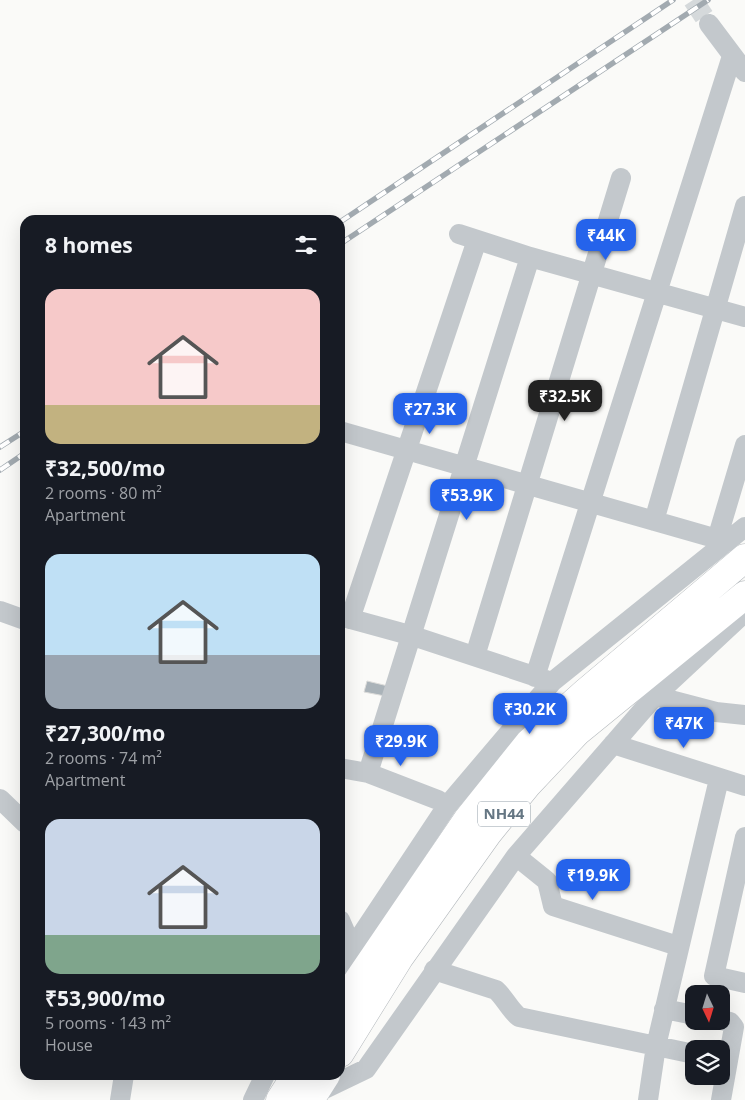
<!DOCTYPE html>
<meta charset="utf-8">
<style>
:root{--surface:#171b24;--page:#242831;--text:#f1f3f6;--muted:#9ea1a6;--accent:#2563eb}
body{margin:0;font-family:"Open Sans",sans-serif;background:var(--page);color:var(--text);height:100vh;display:flex;flex-direction:column;font-size:19px;white-space:nowrap}
*{box-sizing:border-box;margin:0}
p{font-size:16px;color:var(--muted)}
.icon{flex:none;width:28px;height:28px;fill:none;stroke:currentColor;stroke-width:2;stroke-linecap:round;stroke-linejoin:round}
.map{position:relative;flex:1;overflow:hidden}
.side{position:absolute;left:20px;top:215px;width:325px;height:865px;display:flex;flex-direction:column;background:var(--surface);border-radius:15px;box-shadow:0 5px 20px #0002}
.side>*{flex:none}
.needle{width:32px;rotate:176deg}
.tools{position:absolute;left:685px;top:985px;display:grid;gap:10px}
.tools a{display:grid;place-items:center;width:45px;height:45px;border-radius:10px;background:var(--surface);box-shadow:0 5px 20px #0002;font-size:25px}
.price{position:absolute;translate:-50% -42px;padding:0 11px;border-radius:10px;background:var(--accent);color:#fff;font-size:16px;line-height:32px;filter:drop-shadow(0 1px 2px #0008)}
.price::after{content:'';position:absolute;left:50%;top:30px;width:15px;height:11px;margin-left:-8px;background:inherit;clip-path:polygon(0 0,100% 0,50% 100%)}
.price.current{background:#222;color:#fff}
ul{padding:0;list-style:none}
li{display:grid;align-content:center;gap:10px;height:265px;padding:0 25px}
li span{display:grid;place-items:center;height:155px;border-radius:15px;color:#555}
li>.icon{margin-inline-start:auto}
span .icon{width:90px;height:90px;fill:#fffc;stroke-width:1}
li b{font-size:21px}
h2{display:flex;justify-content:space-between;align-items:center;height:60px;padding:0 25px;font-size:21px}
.map>svg:first-child{display:block}
.building{fill:#aab3b9;stroke:#dcdcda}
.lines{fill:none;stroke-linecap:round;stroke-linejoin:round}
.minor-tunnel{stroke:#d5d9db;stroke-width:20;stroke-dasharray:20 10;stroke-linecap:butt}
.highway-casing{stroke:#b4b9bd;stroke-width:29}
.minor{stroke:#c3c8cc;stroke-width:20}
.highway{stroke:#fff;stroke-width:28}
.rail-casing{stroke:#a2aab0;stroke-width:5.5}
.rail{stroke:#fff;stroke-width:4;stroke-dasharray:11;stroke-linecap:butt}
.labels{text-anchor:middle;stroke-width:5;stroke-linejoin:round;paint-order:stroke}
.shield{fill:#fff;stroke:#939fa8;stroke-width:1}
.shield-label{font-size:15px;font-weight:bold;fill:#657683}
</style>
<div class="map">
<svg width="745" height="1100" viewBox="0 0 745 1100">
<rect width="100%" height="100%" fill="#fafaf8"/>
<path class="building" d="M367,681L388,686L385,696L364,692Z"/>
<g class="lines">
<path class="minor-tunnel" d="M693,0L709,24"/>
<defs>
<path id="highway" d="M340,1007L468,819L529,743L586,692L745,558
M340,1053L399,958L488,833L527,785L577,732L745,595
M280,1100L296,1075
M310,1100L326,1075"/>
</defs>
<use href="#highway" class="highway-casing"/>
<path class="minor" d="M709,24L745,72
M459,234L530,257L745,317
M340,431L728,542
M654,521L745,206
M717,539L745,445
M0,611L25,620
M340,616L413,636L546,680
M350,619L477,240
M475,656L621,178
M535,677L732,56
M655,696L716,712L745,715
M613,744L745,786
M340,768L368,773L438,800L447,806
M368,773L530,257
M0,799L25,823
M745,837L714,976L745,983
M516,856L547,881L553,906L678,946
M340,920L353,950
M340,967L447,806L552,682L745,527
M434,970L496,990C505,998 509,1009 519,1017L694,1054
M664,1009L694,1015
M721,1020L730,1022L734,1027L721,1100
M314,1094L366,1069L516,856L655,696L745,612
M120,1100L124,1075
M253,1100L265,1075
M648,1100L656,1046L719,779"/>
<use href="#highway" class="highway"/>
<defs>
<path id="rail" d="M340,222L673,0
M340,244L708,0
M0,447L25,431
M0,470L25,453"/>
</defs>
<use href="#rail" class="rail-casing"/>
<use href="#rail" class="rail"/>
</g>
<g class="labels">
<rect class="shield" x="478" y="801.5" width="52" height="25" rx="4"/>
<g class="shield-label">
<text x="504" y="819">NH44</text>
</g>
</g>
</svg>
<div class="tools">
<a><svg class="needle" viewBox="-14 -14 28 28"><path d="M0-13l5 13h-10z" fill="#e53935"/><path d="M0 13l5-13h-10z" fill="#9ea1a6"/></svg></a>
<a><svg class="icon" aria-label="layers" viewBox="0 0 24 24"><path d="M12 4l9 5-9 5-9-5zM3 14l9 5 9-5"/></svg></a>
</div>
<b class="price" style="left:606px;top:261px">₹44K</b>
<b class="price current" style="left:565px;top:422px">₹32.5K</b>
<b class="price" style="left:430px;top:435px">₹27.3K</b>
<b class="price" style="left:467px;top:521px">₹53.9K</b>
<b class="price" style="left:530px;top:735px">₹30.2K</b>
<b class="price" style="left:684px;top:749px">₹47K</b>
<b class="price" style="left:401px;top:767px">₹29.9K</b>
<b class="price" style="left:593px;top:901px">₹19.9K</b>
<section class="side">
<h2>8 homes<svg class="icon" aria-label="filters" viewBox="0 0 24 24"><path d="M4 7h16M4 17h16"/><circle cx="9" cy="7" r="2"/><circle cx="15" cy="17" r="2"/></svg></h2>
<ul>
<li><span style="background:linear-gradient(#f6c9c9 75%,#c2b280 0)"><svg class="icon" aria-label="home" viewBox="0 0 24 24"><path d="M3 11l9-7 9 7M6 9v11h12V9"/></svg></span><div><b>₹32,500/mo</b><p>2 rooms · 80 m²</p><p>Apartment</p></div></li>
<li><span style="background:linear-gradient(#bfe0f5 65%,#9aa5b1 0)"><svg class="icon" aria-label="home" viewBox="0 0 24 24"><path d="M3 11l9-7 9 7M6 9v11h12V9"/></svg></span><div><b>₹27,300/mo</b><p>2 rooms · 74 m²</p><p>Apartment</p></div></li>
<li><span style="background:linear-gradient(#c9d6e8 75%,#7fa58c 0)"><svg class="icon" aria-label="home" viewBox="0 0 24 24"><path d="M3 11l9-7 9 7M6 9v11h12V9"/></svg></span><div><b>₹53,900/mo</b><p>5 rooms · 143 m²</p><p>House</p></div></li>
</ul>
</section>
</div>
